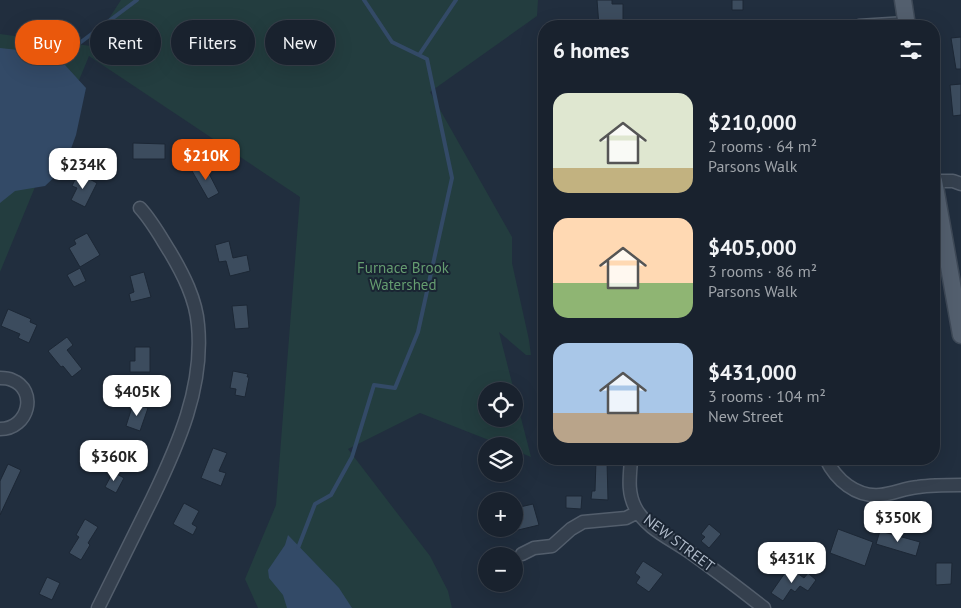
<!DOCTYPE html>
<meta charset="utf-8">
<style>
:root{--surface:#19222e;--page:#222a36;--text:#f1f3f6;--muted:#9fa4aa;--line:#373f4a;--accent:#ea580c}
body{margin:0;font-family:"PT Sans",sans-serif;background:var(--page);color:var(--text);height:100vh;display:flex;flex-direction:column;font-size:19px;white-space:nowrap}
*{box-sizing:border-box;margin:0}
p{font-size:16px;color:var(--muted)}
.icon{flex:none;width:28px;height:28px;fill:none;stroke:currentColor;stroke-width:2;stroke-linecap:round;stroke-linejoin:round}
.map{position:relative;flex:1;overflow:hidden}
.panel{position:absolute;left:538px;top:20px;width:402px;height:445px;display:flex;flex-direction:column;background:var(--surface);border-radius:20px;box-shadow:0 5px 20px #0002,0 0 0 1px var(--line)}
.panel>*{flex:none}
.top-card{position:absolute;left:15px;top:20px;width:448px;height:45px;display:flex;gap:10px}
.controls{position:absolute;left:478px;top:382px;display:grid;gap:10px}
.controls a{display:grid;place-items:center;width:45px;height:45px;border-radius:50%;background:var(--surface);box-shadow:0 5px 20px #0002,0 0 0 1px var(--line);font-size:25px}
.price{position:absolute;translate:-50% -42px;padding:0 11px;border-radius:10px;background:#fff;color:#222;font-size:16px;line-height:32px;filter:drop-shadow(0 1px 2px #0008)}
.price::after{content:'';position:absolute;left:50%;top:30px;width:15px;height:11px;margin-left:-8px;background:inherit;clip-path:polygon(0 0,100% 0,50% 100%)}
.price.selected{background:var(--accent);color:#fff}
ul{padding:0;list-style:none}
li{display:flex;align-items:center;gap:15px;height:125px;padding:0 15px}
li span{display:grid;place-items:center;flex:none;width:140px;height:100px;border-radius:15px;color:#555}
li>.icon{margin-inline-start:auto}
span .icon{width:60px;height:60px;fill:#fffc;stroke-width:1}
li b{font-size:21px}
h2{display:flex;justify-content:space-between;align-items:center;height:60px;padding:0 15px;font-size:21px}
.chip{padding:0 18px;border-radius:22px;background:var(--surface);box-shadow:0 5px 20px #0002,0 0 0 1px var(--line);font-size:18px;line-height:45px}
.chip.selected{background:var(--accent);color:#fff}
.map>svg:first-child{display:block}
.green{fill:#233d3f;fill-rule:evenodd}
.water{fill:#334a67}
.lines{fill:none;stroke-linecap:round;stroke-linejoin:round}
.stream{stroke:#334a67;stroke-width:4}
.building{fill:#3c4c5e;stroke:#1c2735}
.minor-casing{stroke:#535e6c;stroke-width:15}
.major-casing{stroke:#3e4957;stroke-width:19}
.minor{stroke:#35404e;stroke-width:12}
.major{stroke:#535f6e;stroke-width:16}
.labels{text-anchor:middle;stroke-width:4;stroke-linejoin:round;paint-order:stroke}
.park-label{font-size:15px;fill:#659d70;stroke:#1a2533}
.street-label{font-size:15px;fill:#b0bbca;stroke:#1a2533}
</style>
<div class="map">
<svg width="961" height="608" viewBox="0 0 961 608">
<rect width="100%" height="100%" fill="#212e3e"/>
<path class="green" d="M121,0H538L537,16L430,92L512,237V263L529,340L531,355H526L499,332L531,457L514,450V446H504L420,413L348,449L430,556L448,591L452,608H258L245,579L276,505L300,197L89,56L0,272V34L91,46ZM486,391H514V419H486Z"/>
<path class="water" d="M0,48L55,54L86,88L76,135L64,168L45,186L15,191L0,203Z
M288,535L339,588L352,608H287L283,595L269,578L268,570L285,545Z"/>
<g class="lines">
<path class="stream" d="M419,55L456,0
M57,60L137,0
M298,548L315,504L331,495L352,457L374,385L395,388L418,332L452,178L427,59L392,42L364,0"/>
</g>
<path class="building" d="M597,0H612V4H623V20H612V26H599Z
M732,0H743V10H732Z
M961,37V69H956L951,38Z
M961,84V115L953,116L950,85Z
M133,143L165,144V159H133Z
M204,164L219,193L208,199L192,171Z
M78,173L97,183L85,207L71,200L77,188L72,186Z
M87,233L100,255L80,267L69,248L76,244L74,240Z
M229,241L233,258L247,255L250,271L230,276L226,261L219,262L215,245Z
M80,268L86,281L74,287L67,275Z
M144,272L151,297L131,302L129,294L134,292L130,276Z
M247,305L249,328L235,329L232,306Z
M8,309L31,319L30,322L37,325L29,343L18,338L20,334L1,326Z
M67,337L73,345L67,350L82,369L72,377L63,366L61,367L48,351Z
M135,347H150V372H130V361H135Z
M233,371L248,374L247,377H249L245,397L235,395L236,389L230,388Z
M133,404L148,408L140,431L126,426Z
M213,448L227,453L219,471L226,473L221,486L201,478Z
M596,461H607L608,500L591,499L592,491H595Z
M8,464L21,470L0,515V481Z
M113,472L124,478L116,493L105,487Z
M566,496H582L581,509L566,508Z
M184,503L199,511L192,524L197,527L193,535L173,524Z
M533,504L539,525L514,531V516L522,514L520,507Z
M85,519L98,527L88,543L90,545L81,560L69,553L79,537L76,535Z
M709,524L721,534L709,548L701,541L705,537L701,534Z
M838,529L873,542L865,566L830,553Z
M880,531L920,542L916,556L876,544Z
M643,561L663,574L649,592L636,583L640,577L635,573Z
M936,563H952L951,584L936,585Z
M789,567L804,578L808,573L816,580L808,591L800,586L795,592L791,589L783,601L771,593Z
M47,577L60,583L52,600L39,594Z"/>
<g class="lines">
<defs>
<path id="minor" d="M859,26L906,23
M934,181H953L961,184
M0,378C4,378 8,378 12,380C38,390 29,429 0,429
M631,459C630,476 627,491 635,507C646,529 672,539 691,553C716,571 740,589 764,608
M826,459C836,480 856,497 880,495C893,494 905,488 918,487C932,485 947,485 961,485
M522,554L534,548L552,546L571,529L583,522L626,518L638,512
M98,608C116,572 134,536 152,499C178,445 204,387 198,325C196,299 183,274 170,252C160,236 152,221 140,208"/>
<path id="major" d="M903,0L907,26
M934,181L961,335"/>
</defs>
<use href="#minor" class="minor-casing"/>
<use href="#major" class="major-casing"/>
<use href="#minor" class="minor"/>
<use href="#major" class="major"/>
</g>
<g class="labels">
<g class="park-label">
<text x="403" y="273">Furnace Brook<tspan x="403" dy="17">Watershed</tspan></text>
</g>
<g class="street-label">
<text transform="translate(679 543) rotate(37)" y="5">NEW STREET</text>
</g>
</g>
</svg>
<div class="controls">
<a><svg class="icon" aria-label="locate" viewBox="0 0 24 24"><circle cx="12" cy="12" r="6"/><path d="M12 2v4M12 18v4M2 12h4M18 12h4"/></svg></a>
<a><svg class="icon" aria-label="layers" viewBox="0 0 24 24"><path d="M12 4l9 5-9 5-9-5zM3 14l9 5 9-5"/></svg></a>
<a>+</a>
<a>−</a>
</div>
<b class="price selected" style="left:206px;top:181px">$210K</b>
<b class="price" style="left:83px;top:190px">$234K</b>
<b class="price" style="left:137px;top:417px">$405K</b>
<b class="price" style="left:114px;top:482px">$360K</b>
<b class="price" style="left:898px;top:543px">$350K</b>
<b class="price" style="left:792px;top:584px">$431K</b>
<div class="top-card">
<a class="chip selected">Buy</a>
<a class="chip">Rent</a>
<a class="chip">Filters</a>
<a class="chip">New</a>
</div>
<section class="panel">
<h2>6 homes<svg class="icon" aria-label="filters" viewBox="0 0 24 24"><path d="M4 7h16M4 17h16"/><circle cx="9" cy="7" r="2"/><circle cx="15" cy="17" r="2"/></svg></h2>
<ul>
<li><span style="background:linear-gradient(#dfe7d0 75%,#c2b280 0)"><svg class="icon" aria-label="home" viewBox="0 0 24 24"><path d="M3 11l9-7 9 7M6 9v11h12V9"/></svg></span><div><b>$210,000</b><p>2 rooms · 64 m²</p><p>Parsons Walk</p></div></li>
<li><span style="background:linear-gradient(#ffd9b3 65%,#8fb573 0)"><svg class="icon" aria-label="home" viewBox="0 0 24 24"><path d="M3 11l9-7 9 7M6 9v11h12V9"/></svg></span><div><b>$405,000</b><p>3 rooms · 86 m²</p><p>Parsons Walk</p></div></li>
<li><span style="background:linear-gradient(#a9c7e8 70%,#b9a48a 0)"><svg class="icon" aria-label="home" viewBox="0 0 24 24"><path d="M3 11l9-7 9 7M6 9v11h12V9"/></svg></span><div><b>$431,000</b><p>3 rooms · 104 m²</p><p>New Street</p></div></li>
</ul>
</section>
</div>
